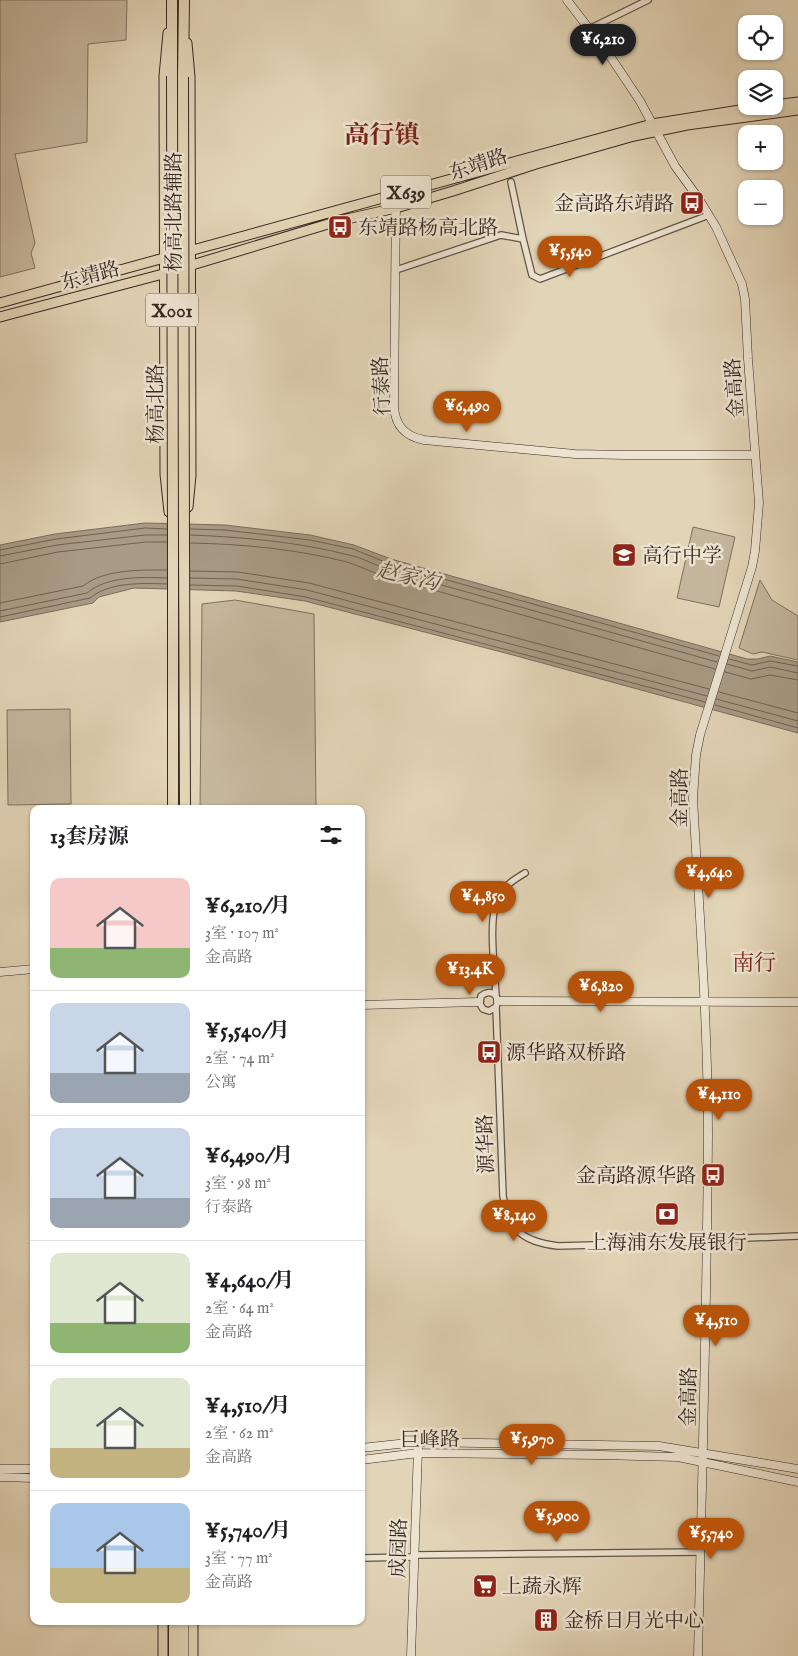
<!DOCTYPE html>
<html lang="zh">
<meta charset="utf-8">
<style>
:root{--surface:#fff;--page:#f6f6f6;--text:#202124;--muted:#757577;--line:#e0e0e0;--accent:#b45309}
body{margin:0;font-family:"IM FELL English","Noto Serif SC",serif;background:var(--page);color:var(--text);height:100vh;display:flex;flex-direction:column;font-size:19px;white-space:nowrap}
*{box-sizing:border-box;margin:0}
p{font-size:16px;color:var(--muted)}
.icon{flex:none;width:28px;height:28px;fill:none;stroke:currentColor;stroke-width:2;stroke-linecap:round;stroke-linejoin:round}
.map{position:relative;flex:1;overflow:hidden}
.side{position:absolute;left:30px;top:805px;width:335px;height:820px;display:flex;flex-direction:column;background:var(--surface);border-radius:10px;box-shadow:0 1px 4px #0004}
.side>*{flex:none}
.controls{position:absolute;left:738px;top:15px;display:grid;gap:10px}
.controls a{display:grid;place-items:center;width:45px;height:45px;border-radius:10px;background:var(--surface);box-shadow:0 1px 4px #0004;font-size:25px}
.price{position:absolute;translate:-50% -42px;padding:0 11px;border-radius:18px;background:var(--accent);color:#fff;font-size:16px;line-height:32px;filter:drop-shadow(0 1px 2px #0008)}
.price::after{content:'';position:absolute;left:50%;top:30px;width:15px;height:11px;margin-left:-8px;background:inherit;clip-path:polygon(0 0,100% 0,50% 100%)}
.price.selected{background:#222;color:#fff}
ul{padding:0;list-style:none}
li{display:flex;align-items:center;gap:15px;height:125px;padding:0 20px}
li+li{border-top:1px solid var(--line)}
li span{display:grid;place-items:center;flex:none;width:140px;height:100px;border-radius:10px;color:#555}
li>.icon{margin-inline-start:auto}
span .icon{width:60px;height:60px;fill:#fffc;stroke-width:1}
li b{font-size:21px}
h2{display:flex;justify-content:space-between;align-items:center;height:60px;padding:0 20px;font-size:21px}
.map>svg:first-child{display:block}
.green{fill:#c5b79d;stroke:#7e7060}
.water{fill:#a89a84;stroke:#7b6c5d}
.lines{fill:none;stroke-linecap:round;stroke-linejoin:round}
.shore{stroke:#706154;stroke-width:1}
.street-casing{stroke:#625348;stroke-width:8}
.secondary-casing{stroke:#382823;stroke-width:9}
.primary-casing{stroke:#382823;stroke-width:11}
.highway-casing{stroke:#382823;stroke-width:12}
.street{stroke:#ece3d0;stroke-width:5.5}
.secondary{stroke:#ece3d0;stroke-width:8}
.primary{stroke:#e2d4b6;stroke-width:9}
.highway{stroke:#e2d4b6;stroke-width:10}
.highway-bridge-casing{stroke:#382823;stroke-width:12;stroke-linecap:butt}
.highway-bridge{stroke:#e2d4b6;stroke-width:10}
.labels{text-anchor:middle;stroke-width:5;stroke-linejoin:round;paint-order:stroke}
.shield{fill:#ece3d0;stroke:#6e6057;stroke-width:1}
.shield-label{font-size:19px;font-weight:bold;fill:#382823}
.street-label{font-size:20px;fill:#382823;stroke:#ece3d0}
.poi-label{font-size:20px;fill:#382823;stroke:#ece3d0;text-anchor:start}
.water-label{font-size:21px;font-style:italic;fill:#5a4a40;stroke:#ece3d0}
.quarter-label{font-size:22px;fill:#7a1f14;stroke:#ece3d0}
.district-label{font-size:25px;font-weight:bold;fill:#7a1f14;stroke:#ece3d0}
</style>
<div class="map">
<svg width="798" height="1656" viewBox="0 0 798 1656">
<rect width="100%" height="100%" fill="#e2d4b6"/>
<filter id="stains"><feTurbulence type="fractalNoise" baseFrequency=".004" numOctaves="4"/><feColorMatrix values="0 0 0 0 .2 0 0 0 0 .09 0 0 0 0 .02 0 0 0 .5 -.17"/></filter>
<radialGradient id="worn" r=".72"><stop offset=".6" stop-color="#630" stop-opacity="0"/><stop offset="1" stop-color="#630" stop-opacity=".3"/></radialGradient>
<path class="green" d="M0,0H127L126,40L88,44L87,142L15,154L35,243L31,253L35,268L0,277Z
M693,527L735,537L719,607L677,598Z
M760,580L772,600L798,616V660L762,652L753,654L739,648Z
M235,600L314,614L316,809H200L202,604Z
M70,709L71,804L8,805L7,710Z"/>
<path class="water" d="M145,523L225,525L310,535L354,545L391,559L747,659H758L770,656L798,662V733L513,655L305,601L236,591L134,588L99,597L93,603L0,622V545L55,534Z"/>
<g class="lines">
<path class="shore" d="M190,529L225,530L310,540L353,549L390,564L719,656
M190,535C243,537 298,542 349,555C363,558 375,565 388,570L717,662
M190,543C242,544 296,549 347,562C360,566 373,573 387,577L715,669
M0,550L56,539L145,528L167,529
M0,556L57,545L145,535H167
M0,564L58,552L146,542H167
M190,571L238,572L309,583L709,689
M190,578L237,579L307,590L707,696
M190,585L237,586L306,597L705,702
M0,603L83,586C104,569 141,570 167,570
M0,611L87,593C107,576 141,577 167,578
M0,617L90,598C110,582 141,583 167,584
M729,659L752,665L770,661L798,666
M727,664L752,671L770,667L798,673
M725,672L751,679L770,675L798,680
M719,692L798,713
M716,699L798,721
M715,705L798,728"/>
<defs>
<path id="street" d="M589,29L648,0
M511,182L523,239L532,275L540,279L709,215
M396,270L501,235L523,239
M496,996C495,971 487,916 499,896C505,885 515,879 525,873
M496,1007L489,1011L483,1009L480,1004L481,996C490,988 501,995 496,1007L503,1196C509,1231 524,1242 558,1246L706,1242L721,1239L798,1236
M415,1555L700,1552
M361,1558L415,1557"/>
<path id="secondary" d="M567,0L610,56L640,101L675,166L699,199L716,227L742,284L745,299L748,359L759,503L755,551L752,567L700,735L696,755L693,798C699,910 708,1022 708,1134C707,1308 702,1482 698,1656
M396,195L394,406C395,425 404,436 424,440L575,454L626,455H754
M0,972L34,969
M498,1001L798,1002
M361,1005L479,1002
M361,1448L417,1442L659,1446L798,1469
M361,1460L418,1453L600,1455L678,1457L798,1482
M0,1469H34
M0,1477L34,1478
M411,1656L418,1449"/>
<path id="primary" d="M168,33L164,76L165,474L169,512
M187,43L190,77L191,475L188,507
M774,105L798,102
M0,303L652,124L765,106
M0,317L159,275L338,221L396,208L453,191L536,164L634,136L687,125L798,110
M163,1621V1656
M193,1656V1621"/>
<path id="highway" d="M172,76V0
M183,77L184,0
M173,544V809
M184,545L185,809
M174,1656V1621
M183,1656V1621"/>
</defs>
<use href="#street" class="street-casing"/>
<use href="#secondary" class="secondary-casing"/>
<use href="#primary" class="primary-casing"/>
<use href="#highway" class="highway-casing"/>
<use href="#street" class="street"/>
<use href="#secondary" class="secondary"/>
<use href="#primary" class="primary"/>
<use href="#highway" class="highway"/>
<defs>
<path id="highway-bridge" d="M172,76L173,544
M183,77L184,545"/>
</defs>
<use href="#highway-bridge" class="highway-bridge-casing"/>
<use href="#highway-bridge" class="highway-bridge"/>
</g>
<defs>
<symbol id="bus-square" viewBox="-11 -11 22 22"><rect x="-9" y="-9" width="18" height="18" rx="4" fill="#8f2418" stroke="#ece3d0"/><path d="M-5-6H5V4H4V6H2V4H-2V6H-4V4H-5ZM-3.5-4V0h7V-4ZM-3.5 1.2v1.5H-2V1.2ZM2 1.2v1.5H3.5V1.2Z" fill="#fff"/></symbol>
<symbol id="school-square" viewBox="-11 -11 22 22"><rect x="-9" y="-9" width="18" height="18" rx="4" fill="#8f2418" stroke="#ece3d0"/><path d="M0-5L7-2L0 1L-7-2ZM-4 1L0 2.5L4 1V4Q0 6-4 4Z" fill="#fff"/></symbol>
<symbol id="bank-square" viewBox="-11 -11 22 22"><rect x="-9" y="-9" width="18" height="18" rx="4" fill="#8f2418" stroke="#ece3d0"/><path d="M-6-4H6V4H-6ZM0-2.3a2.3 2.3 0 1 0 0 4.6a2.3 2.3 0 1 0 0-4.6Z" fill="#fff"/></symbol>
<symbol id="supermarket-square" viewBox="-11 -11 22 22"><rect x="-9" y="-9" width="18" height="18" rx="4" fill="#8f2418" stroke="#ece3d0"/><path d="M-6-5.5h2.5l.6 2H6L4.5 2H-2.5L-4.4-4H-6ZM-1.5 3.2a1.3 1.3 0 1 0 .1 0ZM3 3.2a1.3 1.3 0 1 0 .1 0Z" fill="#fff"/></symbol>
<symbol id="building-square" viewBox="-11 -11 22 22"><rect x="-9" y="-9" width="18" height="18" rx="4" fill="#8f2418" stroke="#ece3d0"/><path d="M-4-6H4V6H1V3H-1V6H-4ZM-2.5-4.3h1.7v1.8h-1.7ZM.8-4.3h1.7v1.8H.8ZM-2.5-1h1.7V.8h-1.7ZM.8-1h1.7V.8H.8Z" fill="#fff"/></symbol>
</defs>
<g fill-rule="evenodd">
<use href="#bus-square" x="678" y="189" width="28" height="28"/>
<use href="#bus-square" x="326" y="213" width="28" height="28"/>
<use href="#school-square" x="610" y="541" width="28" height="28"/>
<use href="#bus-square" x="475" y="1038" width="28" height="28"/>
<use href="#bus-square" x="699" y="1161" width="28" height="28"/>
<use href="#bank-square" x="653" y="1200" width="28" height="28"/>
<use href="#supermarket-square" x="471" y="1572" width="28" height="28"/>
<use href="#building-square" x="532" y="1606" width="28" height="28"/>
</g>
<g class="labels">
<g class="shield">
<rect x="381" y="175.5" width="50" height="33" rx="4"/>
<rect x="146" y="293.5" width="52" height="33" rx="4"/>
</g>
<g class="shield-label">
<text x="406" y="199">X639</text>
<text x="172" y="317">X001</text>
</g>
<g class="street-label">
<text transform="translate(478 164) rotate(-18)" y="7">东靖路</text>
<text transform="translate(173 212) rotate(-90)" y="7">杨高北路辅路</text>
<text transform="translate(90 275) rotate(-15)" y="7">东靖路</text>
<text transform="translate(381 386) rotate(-93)" y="7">行泰路</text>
<text transform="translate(734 388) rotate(-94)" y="7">金高路</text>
<text transform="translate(155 404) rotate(-90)" y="7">杨高北路</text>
<text transform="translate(679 798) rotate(-90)" y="7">金高路</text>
<text transform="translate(485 1144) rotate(-92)" y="7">源华路</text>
<text transform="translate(688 1397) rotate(-89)" y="7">金高路</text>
<text transform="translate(430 1439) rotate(-1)" y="7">巨峰路</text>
<text transform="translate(398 1548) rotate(-88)" y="7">成园路</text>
</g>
<g class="poi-label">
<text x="674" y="210" text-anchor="end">金高路东靖路</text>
<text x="358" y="234">东靖路杨高北路</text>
<text x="642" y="562">高行中学</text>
<text x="506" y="1059">源华路双桥路</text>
<text x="696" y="1182" text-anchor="end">金高路源华路</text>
<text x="667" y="1249" text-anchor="middle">上海浦东发展银行</text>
<text x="502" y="1593">上蔬永辉</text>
<text x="564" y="1627">金桥日月光中心</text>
</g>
<g class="water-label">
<text transform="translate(408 576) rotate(13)" y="7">赵家沟</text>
</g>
<g class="quarter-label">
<text x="754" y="970">南行</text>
</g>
<g class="district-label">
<text x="382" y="143">高行镇</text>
</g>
</g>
<rect width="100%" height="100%" filter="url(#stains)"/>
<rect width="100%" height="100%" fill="url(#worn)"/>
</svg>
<div class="controls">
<a><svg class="icon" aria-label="locate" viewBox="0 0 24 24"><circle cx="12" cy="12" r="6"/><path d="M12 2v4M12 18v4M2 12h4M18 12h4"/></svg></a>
<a><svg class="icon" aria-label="layers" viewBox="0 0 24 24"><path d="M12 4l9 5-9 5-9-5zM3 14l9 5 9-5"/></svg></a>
<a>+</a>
<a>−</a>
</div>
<b class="price selected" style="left:603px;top:66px">¥6,210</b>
<b class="price" style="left:570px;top:278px">¥5,540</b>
<b class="price" style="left:467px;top:433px">¥6,490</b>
<b class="price" style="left:709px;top:899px">¥4,640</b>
<b class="price" style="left:483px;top:923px">¥4,850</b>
<b class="price" style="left:470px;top:996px">¥13.4K</b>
<b class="price" style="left:601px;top:1013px">¥6,820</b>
<b class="price" style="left:719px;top:1121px">¥4,110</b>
<b class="price" style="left:514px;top:1242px">¥8,140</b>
<b class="price" style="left:716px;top:1347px">¥4,510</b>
<b class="price" style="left:532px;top:1466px">¥5,970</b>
<b class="price" style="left:557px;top:1543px">¥5,900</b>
<b class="price" style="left:711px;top:1560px">¥5,740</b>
<section class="side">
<h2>13套房源<svg class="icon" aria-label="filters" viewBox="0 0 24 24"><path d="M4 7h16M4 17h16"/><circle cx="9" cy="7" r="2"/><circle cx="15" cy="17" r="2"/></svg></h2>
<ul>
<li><span style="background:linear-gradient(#f6c9c9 70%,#8fb573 0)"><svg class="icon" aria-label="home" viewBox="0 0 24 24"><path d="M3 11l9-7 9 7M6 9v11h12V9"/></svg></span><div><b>¥6,210/月</b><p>3室 · 107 m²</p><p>金高路</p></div></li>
<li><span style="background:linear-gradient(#c9d6e8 70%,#9aa5b1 0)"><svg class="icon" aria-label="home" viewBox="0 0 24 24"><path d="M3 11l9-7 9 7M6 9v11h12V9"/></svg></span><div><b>¥5,540/月</b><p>2室 · 74 m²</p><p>公寓</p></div></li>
<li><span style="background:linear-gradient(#c9d6e8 70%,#9aa5b1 0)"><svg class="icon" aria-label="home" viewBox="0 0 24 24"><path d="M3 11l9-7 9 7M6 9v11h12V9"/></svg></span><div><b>¥6,490/月</b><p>3室 · 98 m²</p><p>行泰路</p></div></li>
<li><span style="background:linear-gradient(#dfe7d0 70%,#8fb573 0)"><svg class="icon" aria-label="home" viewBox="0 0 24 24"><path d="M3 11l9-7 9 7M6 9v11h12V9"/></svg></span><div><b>¥4,640/月</b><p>2室 · 64 m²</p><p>金高路</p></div></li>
<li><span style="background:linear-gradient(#dfe7d0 70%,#c2b280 0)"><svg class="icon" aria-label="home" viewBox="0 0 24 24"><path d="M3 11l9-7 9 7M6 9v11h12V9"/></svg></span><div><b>¥4,510/月</b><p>2室 · 62 m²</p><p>金高路</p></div></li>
<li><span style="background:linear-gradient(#a9c7e8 65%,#c2b280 0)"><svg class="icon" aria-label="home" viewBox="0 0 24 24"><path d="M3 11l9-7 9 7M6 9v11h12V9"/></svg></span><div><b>¥5,740/月</b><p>3室 · 77 m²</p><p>金高路</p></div></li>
</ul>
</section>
</div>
